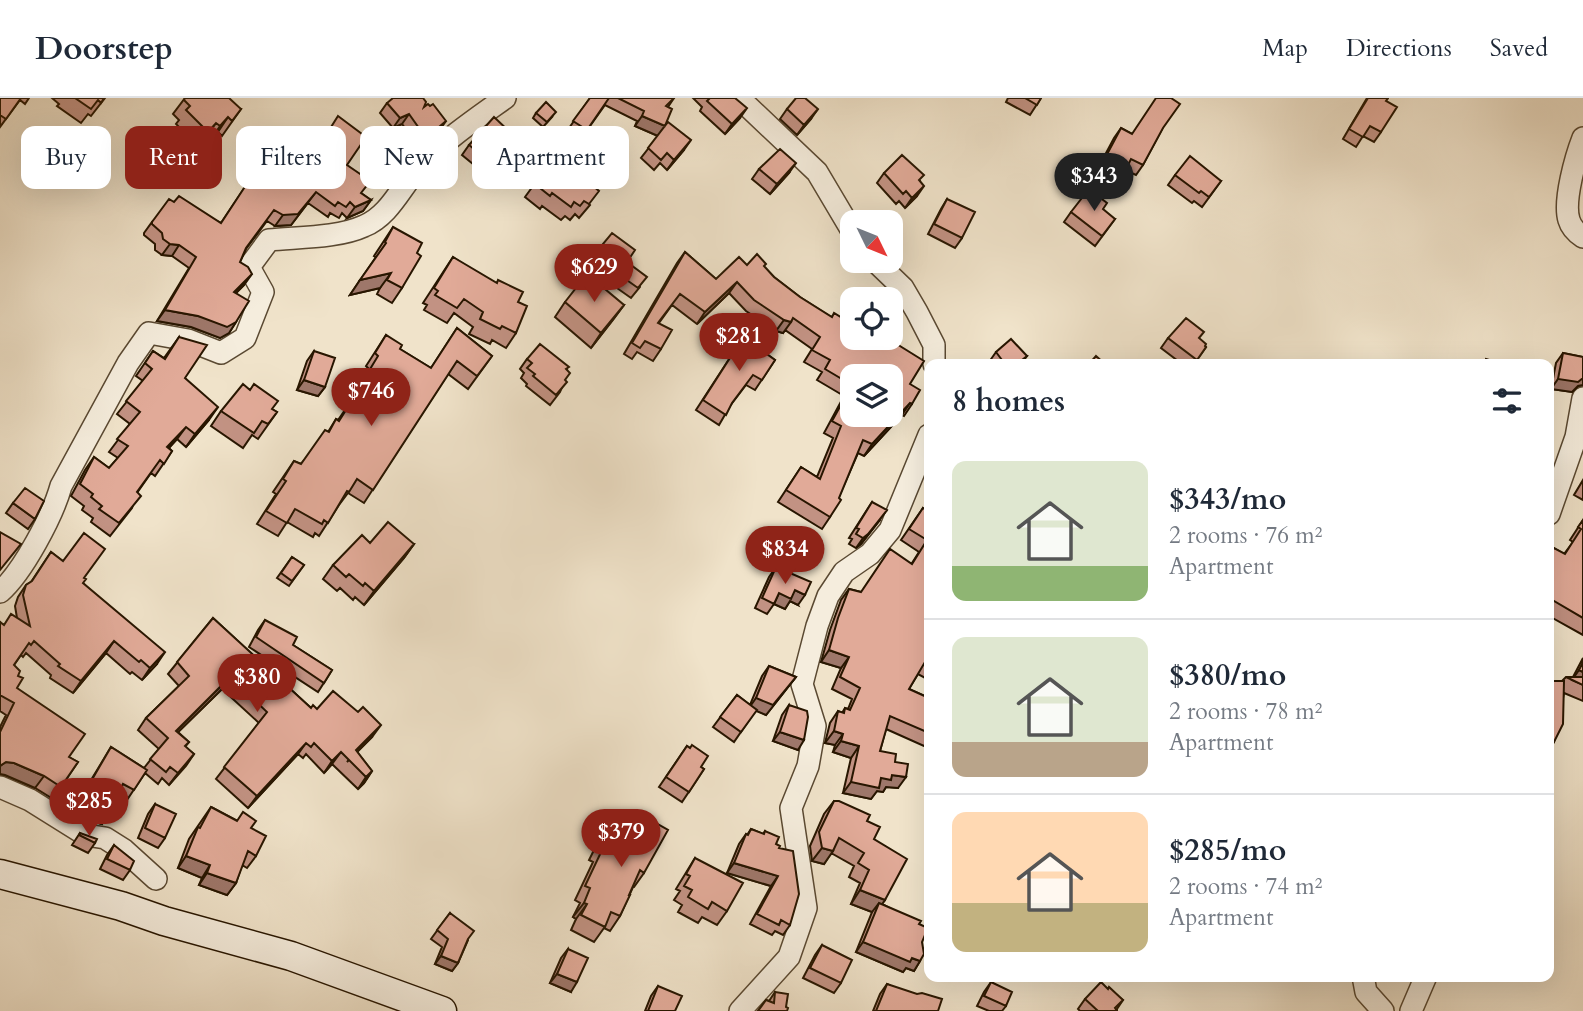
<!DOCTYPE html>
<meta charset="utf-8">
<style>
:root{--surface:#fff;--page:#f2f2f3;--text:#1f2937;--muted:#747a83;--line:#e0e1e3;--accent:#8f2418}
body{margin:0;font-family:Cardo,serif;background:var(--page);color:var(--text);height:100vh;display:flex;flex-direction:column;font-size:26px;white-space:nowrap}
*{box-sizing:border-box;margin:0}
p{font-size:23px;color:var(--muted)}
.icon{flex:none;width:38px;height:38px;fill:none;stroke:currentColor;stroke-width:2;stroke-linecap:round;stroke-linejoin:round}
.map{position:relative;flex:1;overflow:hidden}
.side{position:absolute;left:924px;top:261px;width:630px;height:623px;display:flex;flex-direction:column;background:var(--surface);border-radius:14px;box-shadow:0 7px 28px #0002}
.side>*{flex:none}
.banner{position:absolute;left:21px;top:28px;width:665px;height:63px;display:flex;gap:14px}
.needle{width:46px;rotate:133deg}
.buttons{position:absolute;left:840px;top:112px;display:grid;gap:14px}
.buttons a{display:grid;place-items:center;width:63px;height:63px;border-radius:14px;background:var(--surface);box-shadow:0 7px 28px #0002;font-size:35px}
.price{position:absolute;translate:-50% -60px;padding:0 16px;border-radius:24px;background:var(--accent);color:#fff;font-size:23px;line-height:46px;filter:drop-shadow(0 2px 4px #0008)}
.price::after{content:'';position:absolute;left:50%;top:42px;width:21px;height:16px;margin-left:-10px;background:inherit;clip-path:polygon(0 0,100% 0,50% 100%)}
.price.on{background:#222;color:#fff}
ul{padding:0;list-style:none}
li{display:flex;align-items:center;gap:21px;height:175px;padding:0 28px}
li+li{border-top:2px solid var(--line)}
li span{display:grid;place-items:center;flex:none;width:196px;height:140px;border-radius:14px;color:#555}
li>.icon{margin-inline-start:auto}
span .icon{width:84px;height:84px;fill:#fffc;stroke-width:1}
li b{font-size:30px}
h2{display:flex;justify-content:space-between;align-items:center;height:84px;padding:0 28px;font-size:30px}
.chip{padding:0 24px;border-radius:14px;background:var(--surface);box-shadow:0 7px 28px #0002;font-size:24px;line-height:63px}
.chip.on{background:var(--accent);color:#fff}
header{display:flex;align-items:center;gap:42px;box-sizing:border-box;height:98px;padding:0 35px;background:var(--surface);border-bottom:2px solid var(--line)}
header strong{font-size:33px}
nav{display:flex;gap:38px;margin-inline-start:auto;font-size:24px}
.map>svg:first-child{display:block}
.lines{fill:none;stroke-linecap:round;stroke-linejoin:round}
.minor-casing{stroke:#5a4932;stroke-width:24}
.secondary-casing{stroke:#281600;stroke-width:31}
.minor{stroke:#f5eddd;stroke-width:21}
.secondary{stroke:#f5eddd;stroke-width:28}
.wall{fill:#c29283;stroke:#281600;stroke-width:2}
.shaded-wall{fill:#9e776a;stroke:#281600;stroke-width:2}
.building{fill:#e1aa98;stroke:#281600;stroke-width:2}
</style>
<header>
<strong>Doorstep</strong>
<nav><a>Map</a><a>Directions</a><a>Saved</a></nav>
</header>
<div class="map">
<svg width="1583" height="913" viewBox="0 0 1583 913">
<rect width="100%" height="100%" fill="#f0e3ca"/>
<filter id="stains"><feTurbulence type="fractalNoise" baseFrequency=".00286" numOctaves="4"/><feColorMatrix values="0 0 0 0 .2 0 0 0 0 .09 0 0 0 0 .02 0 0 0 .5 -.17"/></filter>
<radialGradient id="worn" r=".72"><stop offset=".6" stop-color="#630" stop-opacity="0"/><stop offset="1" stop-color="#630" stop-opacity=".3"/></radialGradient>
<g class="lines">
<defs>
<path id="minor" d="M739,0L817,74L852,133
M1583,40C1576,58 1563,103 1569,122C1571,129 1577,135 1583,139
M875,163L903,190L917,214L934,247V266
M1549,416L1576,339L1583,300
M0,494C23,474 53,417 61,388L128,265L149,235L188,242L221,255L245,240L263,194L249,169L269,142C298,139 338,140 364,128C391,117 402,86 422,66C446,41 477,20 505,0
M0,689L30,702L86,737L105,740L124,752L156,781
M1363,878L1366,894L1383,913
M740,913L789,859L806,810L791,710L808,668L815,628L802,586L817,528L828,498L844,474L870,456L890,432L929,337
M1411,913L1426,878"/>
<path id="secondary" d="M0,776L121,808L164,823L291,858L442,913"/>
</defs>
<use href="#minor" class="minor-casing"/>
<use href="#secondary" class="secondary-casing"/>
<use href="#minor" class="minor"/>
<use href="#secondary" class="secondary"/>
</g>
<path class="wall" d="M0,0H29L25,6L20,2L0,29Z
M52,0H105L91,18L88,16L81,25L57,8L59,6Z
M185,0L241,11L222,38L218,34L210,43L206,39L198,48L176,26L179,22L173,16Z
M590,0H674L668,9L665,28L684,52L667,72L660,65L654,72L641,60L658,38L635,28L637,23L605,7L580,42L567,33Z
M693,0H735L740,20L725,36L700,13L702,9Z
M1008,0H1041L1030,17L1006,4Z
M1367,0H1388L1386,3L1381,34L1374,44L1363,38L1356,49L1343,41Z
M387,5L424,9L439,33L420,50L402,26L393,30L380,15Z
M787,11L811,21L797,37L780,21Z
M536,15L552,19L543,29L533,20Z
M1121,30L1132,36L1162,31L1143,67L1136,77L1125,72L1118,83L1097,72L1114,40Z
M521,32L590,107L579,120L575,116L570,122L565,118L561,122L542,108L540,111L525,99L533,88L519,78L524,70L504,57Z
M505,46L479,71L462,57L469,47Z
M263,53L276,66L298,79L347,67L364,84L361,95L371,102L363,113L347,120L342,115L339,120L330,115L328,119L308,105L291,127L275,128L267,123L246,151L240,164L244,187L236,195V224L229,235L220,240L191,229L157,223L189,170L172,158L162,157L155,152V146L144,137V135L152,124L174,104L221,125L245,89L241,86Z
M759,71L789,75L770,96L752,81Z
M884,75L920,83L917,98L905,110L899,103L896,106L877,85Z
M1175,77L1221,83L1202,109L1194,103L1192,105L1168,87Z
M947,101L962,140L955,150L928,136L941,111Z
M1071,114L1115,121L1095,148L1064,124Z
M393,129L417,155L402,190L392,205L377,196L380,190L350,197L376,159L374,158Z
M685,154L716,181L747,167L764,169L774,179L800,199L831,219L879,243L881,240L910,286L912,306L904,318L902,317L864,358L858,355L830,419L822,431L778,404L801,369L817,379L833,340L824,335L844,298L817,282L822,274L804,264L812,251L785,232L783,235L776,233L746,213L729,195L697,226L672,207L659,225L661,251L653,263L637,254L632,261L624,256L677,165Z
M593,158L627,164L640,189L631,200L586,168Z
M453,159L518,204L516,235L506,250L492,242L490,246L469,236L473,229L454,215L447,225L424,212L427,207L423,205Z
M565,204L624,207L591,250L555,219Z
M457,230L492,258L468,291L448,276L364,405L348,395L339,407L319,438L315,435L313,439L287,424L278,438L257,426L276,396L273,394L294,363L301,366L328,334L336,321L338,322L347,309L342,306L361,279L363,281L369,271L366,268L386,237L400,251L431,270Z
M746,235L764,254L775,262L755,292L746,287L730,308L719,327L696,312Z
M179,239L185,280L209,322L186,349L177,341L169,350L172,353L155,378L151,375L137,395L132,410L110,438L91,424L93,420L82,412L84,408L71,398L85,372L94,359L109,370L118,360L109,354L130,326L117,316L143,283L136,278L153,253L164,260Z
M1168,240L1205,248L1206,249L1194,266H1182L1161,250Z
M314,253L325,289L318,298L297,292L307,263Z
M996,254L1027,258L1021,266H990L989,264Z
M1563,255L1583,259V287L1578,288L1572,294L1551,291L1556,265Z
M527,261L567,272L565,282L560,294L550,307L526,288L527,286L521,280L524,275L520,271Z
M272,311L277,314L258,341L252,337L243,350L211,328L221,313Z
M1583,382V402L1574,397Z
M872,404L880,422L861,446L856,450L849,446L852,441L849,440Z
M13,405L35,421L28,431L6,415Z
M923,410L929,414V582L918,576L909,591L929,600V642L924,648L886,631L880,653L895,664L898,690L886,689L883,694L877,693L871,701L843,695L851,660L833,654L835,647L825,645L830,625L838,613L842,615L845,610L848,611L852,601L832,591L841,570L821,564L830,532L841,502L849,491L861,494L912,465L919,454L901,442Z
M1583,422V537L1549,518V458L1554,450L1564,456L1573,444L1570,442Z
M370,445L414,446L404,460L364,507L355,499L353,502L340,490L337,493L323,481L333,467Z
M51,454L84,480L83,485L157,566L142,582L132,574L130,576L106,555L73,595L50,580L51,577L26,555L23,559L21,557L14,567L18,578L17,590L69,659L78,664L53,701L35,690L5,677L0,676V629L6,617L0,613V524L3,527L17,520L15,508L18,499L26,487L31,484Z
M292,459L304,467L289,488L277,480Z
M776,469L798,507L790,503L785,511L774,506L767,516L755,510L769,479Z
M213,520L311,610L317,611L372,639L357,654L372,673L364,685L358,691L332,666L324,675L306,656L303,660L298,656L248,710L216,681L259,625L222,591L178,634L189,644L185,649L194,656L169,687L162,680L158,686L145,675L127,702L118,697L109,716L102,726L85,721L88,714L76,707L111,649L144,670L159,651L138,632L146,620L179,588L168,576Z
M265,522L293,547L332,572L318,594L249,549L258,532Z
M1583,560V603L1564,595L1554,644L1549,652V577L1552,583H1562L1566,579H1573Z
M769,568L796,579L766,617L756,612L734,644L713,629L737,597L750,607L762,578Z
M789,607L798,652L773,643L782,617Z
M687,648L690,650L701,669L704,671L682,704L659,689Z
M834,703L867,723L874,741L885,802L882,806L919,826L922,844L920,863L914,873L906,870L903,874L856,854L872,814L851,806L860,785L849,779L854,768L831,755L824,766L812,763L810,748L824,716Z
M155,706L165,740L158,750L138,740L148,716Z
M211,709L251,730L256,758L247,770L242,767L236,785L227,797L199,787L202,780L178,770L189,741Z
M640,716L644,775L634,789H633L620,818L610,833L604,830L594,844L571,832L576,821L573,819L580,805L575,802L593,764L589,762L596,748L607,733L623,743Z
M751,731L763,736L765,733L779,750L790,827L783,837L775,833L772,837L750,826L771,788L727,775L739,746L746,736L747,737Z
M80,735L95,745L88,755L72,747Z
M114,747L130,772L123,782L100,771L107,757Z
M695,760L727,813L717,827L702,819L698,825L678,814L682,807L674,802L680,793L676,791Z
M450,815L468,842L458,865L452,873L435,866L442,849L431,841Z
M822,847L841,885L834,895L803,880L815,857Z
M568,851L571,894L550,885L561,860Z
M991,884L1006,908L1002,913H989L977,908L984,894Z
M887,886L938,913H873L880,896Z
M658,888L675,913H645L651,898Z
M1108,891L1123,902L1117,911V913H1080L1078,911L1085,901Z
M775,894L786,909L787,913H758L766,902L769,903Z"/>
<path class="shaded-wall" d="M747,10L740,20L725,36L732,26Z
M818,11L811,21L797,37L804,27Z
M409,16L402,26L393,30L400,20Z
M642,18L665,28L658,38L635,28Z
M228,19L218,34L210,43L220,28Z
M446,23L439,33L420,50L426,40Z
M216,25L206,39L198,48L208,34Z
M512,36L505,46L479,71L486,61Z
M691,42L684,52L667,72L674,62Z
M796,65L789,75L770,96L777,86Z
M924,88L917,98L905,110L912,100Z
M316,94L291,127L275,128L283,117Z
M371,102L363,113L347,120L355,109Z
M170,146L179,147L172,158L162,157Z
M391,175L380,190L350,197L360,182Z
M252,176L244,187L226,205L234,194Z
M737,184L729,195L697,226L705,214Z
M624,207L613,222L591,250L601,235Z
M165,212L198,218L236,224L229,235L220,240L191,229L157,223Z
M784,222L791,224L783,235L776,233Z
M1583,280V287L1578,288L1572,294L1551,291L1558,281Z
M304,282L325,289L318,298L297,292Z
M910,305L902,317L864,358L872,346Z
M218,309L209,322L186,349L195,336Z
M186,329L177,341L158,361L167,349Z
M887,412L861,446L856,450L863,440Z
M414,446L404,460L364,507L374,493Z
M795,492L805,497L798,507L790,503L785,511L774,506L779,495Z
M114,543L106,555L73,595L81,583Z
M829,552L849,559L841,570L821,564Z
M165,554L157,566L142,582L150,570Z
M1579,572L1583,574V587L1572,582Z
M230,579L222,591L168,644L176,633Z
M796,579L766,617L749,610L756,600Z
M381,627L372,639L347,664L356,652Z
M834,633L843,636L835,647L825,645Z
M780,634L804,642L798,652L773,643Z
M841,643L859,648L851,660L833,654Z
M306,645L298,656L248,710L257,698Z
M341,654L332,666L324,675L332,663Z
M194,656L186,668L169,687L178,675Z
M6,664L14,665L44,678L35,690L5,677L0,676V668Z
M372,673L364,685L358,691L366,679Z
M892,677L906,679L898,690L886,689L883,694L877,693L871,701L843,695L851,684L881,680Z
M92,711L109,716L102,726L85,721Z
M822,750L833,753L824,766L812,763Z
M186,758L210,767L202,780L178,770Z
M734,765L778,778L771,788L727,775Z
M207,775L236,785L227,797L199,787Z
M860,792L885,802L875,816L879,805L872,814L851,806Z
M584,805L587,806L576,821L573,819Z
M863,844L920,863L914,873L906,870L903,874L856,854Z
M441,858L458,865L452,873L435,866Z
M557,876L577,884L571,894L550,885Z"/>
<path class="building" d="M0,0H21L6,21L0,17Z
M75,0H104L101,5L98,2L91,11Z
M185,0H229L241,11L232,23L228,19L220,28L216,25L208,34L186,12L190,8L184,2Z
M393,0H423L426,4L424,9L428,6L430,8L433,6L446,23L426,40L409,16L400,20L387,5Z
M590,0H609L587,32L573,23Z
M618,0H674L666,8L672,11L665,28L642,18L644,13Z
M710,0H735L747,10L732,26L707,3Z
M796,0H805L818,11L804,27L787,11Z
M1025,0H1041L1037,7Z
M1156,0H1171L1180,6L1163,30L1143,67L1131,61L1125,73L1104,62L1121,30L1132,36Z
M1368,0H1388L1386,3L1397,9L1381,34L1370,28L1363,39L1349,31Z
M546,4L556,14L547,24L536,15Z
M338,18L366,39L347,67L366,80L364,84L368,86L361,95L371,102L355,109L350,104L346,109L338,104L335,108L316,94L298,116L283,117L274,112L246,150L240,164L248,169L252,176L234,194L249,203L236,224L227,229L198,218L165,212L196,159L179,147L170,146L163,141L162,135L152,126V124L169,101L174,104L179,98L221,125L252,78L249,75L263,53L278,63L276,66L299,80Z
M494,19L512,36L486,61L469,47Z
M668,24L691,42L674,62L667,55L661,62L648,50Z
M521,32L552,53L599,93L589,106L584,103L580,108L574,104L571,109L552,95L550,98L535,86L543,74L528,64L533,56L514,43Z
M780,51L796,65L777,86L759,71Z
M902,57L924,77L919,82L924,88L912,100L906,93L903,96L884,75Z
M1190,58L1221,83L1209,99L1201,93L1199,95L1175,77Z
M1089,91L1107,105L1103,111L1115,121L1102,138L1071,114Z
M947,101L975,114L962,140L934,126Z
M393,129L422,145L417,155L421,158L402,190L387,182L391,175L360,182L386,145L385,144Z
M612,135L635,152L627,164L647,179L638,190L593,158Z
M685,154L716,181L739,159L747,167L757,156L766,166L764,168L774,179L800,199L832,219L834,215L852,226V240H874L880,243L882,240H887L924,263L910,286L920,292L912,306L910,305L872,346L863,342L839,400L841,402L830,419L786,392L801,369L820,381L841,328L832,323L852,287V317H891V278H852V287L825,271L830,262L812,252L820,239L793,220L791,224L784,222L754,202L737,184L705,214L680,196L658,225L672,232L661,251L645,243L640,250L632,245Z
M453,159L497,185L498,182L523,194L518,204L527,208L516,235L502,228L500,231L480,221L483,214L464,201L457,210L435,197L438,193L434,190Z
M587,176L624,207L601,235L565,204Z
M1186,220L1204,234L1199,240L1206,246L1205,248L1206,249L1197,262L1168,240Z
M457,230L492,258L477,278L457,263L373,392L357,381L349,394L347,393L328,425L324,422L322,426L295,411L287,425L266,413L286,383L283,381L294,363L301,366L325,332L329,334L336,321L339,323L356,296L351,293L361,279L364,281L378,258L375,255L386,237L402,247L400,251L431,270Z
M746,235L767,249L764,254L775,262L762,282L753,277L732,305L726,317L703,302Z
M179,239L207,247L185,280L218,309L195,336L186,329L167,349L172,353L164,366L160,362L137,394L141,398L119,425L99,411L102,408L91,399L93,396L80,386L94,359L109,370L128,348L117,341L140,314L126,303L152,271L145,265L153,253L165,261Z
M1011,241L1027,258L1017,266H1005L996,254Z
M540,246L569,269L566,271L570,275L565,282L567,284L556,297L533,278L535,276L527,270L532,265L527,261Z
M314,253L335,260L325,289L304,282Z
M1563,255L1583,259V280L1578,284L1558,281Z
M1096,258L1105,266H1089Z
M1486,261L1502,266H1485Z
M243,286L250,292L254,286L278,303L272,311L277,314L268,326L262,323L254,335L221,313Z
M25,390L44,403L35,421L13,405Z
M872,404L887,412L868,436L863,440L856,436L859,431L856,430Z
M923,410L929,414V566L925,564L909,591L929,600V635L890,618L880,653L896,656L895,664L908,666L906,679L892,677L891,682L881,680L879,690L851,684L859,648L841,643L843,636L834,633L838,613L844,615L845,610L850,612L860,590L840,579L849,559L829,552L838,520L849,491L861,494L890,451L912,466L927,442L909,431Z
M1583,422V520L1549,500V459L1554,450L1565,456L1581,431L1578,429Z
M388,424L414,446L374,493L365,485L363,488L349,476L346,479L333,467L362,437L370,445Z
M0,434L21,446L0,472Z
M84,435L105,451L84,480L86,481L83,485L165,554L150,570L141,562L139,564L114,543L81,583L58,568L60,566L34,543L31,547L29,545L14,567L20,573L18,578L23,580L17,590L85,636L69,659L78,664L61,689L44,678L14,665L6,664L0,668V634L14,605L0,597V524L4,527L11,516L30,528L23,497L26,487L32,483L51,454L63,463Z
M292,459L304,467L292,483L281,475Z
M776,469L811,484L805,497L795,492L791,501L779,495L774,506L762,500Z
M213,520L311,610L313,607L317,611L333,593L358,614L363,609L381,627L356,652L372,673L366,679L341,654L332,663L314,645L311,649L306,645L257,698L224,669L267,614L230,579L176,633L189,644L185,648L194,656L178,675L170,669L166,674L150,661L168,640L146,620L189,578L177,564Z
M265,522L297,539L293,547L332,572L324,585L256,539Z
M1583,564V574L1579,572Z
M769,568L796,579L773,607L756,600Z
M1549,577H1552V583H1564L1563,626L1554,644L1549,642Z
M1566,579H1583V587Z
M737,597L757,612L741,634L720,619Z
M789,607L807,613L808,619L804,642L780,634Z
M692,647L708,658L701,669L704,671L689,694L666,679L687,648L690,650Z
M111,649L147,672L134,692L123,686L109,716L92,711L95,704L83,697Z
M834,703H839L870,717L867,723L880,729L874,741L907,761L885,802L860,792L869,772L858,765L864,755L839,740L833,753L822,750L819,734Z
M155,706L176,716L165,740L145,730Z
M211,709L237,723L243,714L256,723L251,730L266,738L256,758L248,753L236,785L207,775L210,767L186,758L198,729L200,730Z
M640,716L668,732L644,775L640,772L629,797H630L620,818L611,814L605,829L581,817L587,806L584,805L590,790L585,788L603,750L599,747L607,733L625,743Z
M751,731L764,736L765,733L779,739L776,746L780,748L779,750L793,753L799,796L790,827L781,822L779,827L757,816L778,778L734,765L746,736L748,737Z
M80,735L97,741L95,745L79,737Z
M114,747L134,763L130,772L107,761Z
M695,760L743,785L727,813L712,804L708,811L688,799L692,792L684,788L690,778L686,776Z
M879,805L921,823L919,826L928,830L922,844L924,856L920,863L912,860L910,864L863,844Z
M450,815L474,833L468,841L458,865L441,858L448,841L437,832Z
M822,847L852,862L841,885L810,870Z
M568,851L588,860L577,884L557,876Z
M991,884L1012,894L1006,908L984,898Z
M1101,884L1108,891L1109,889L1123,902L1115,910L1117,913H1098L1085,901Z
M887,886L917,896L922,895L942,901L938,913H876Z
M658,888L682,898L675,913H648Z
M775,894L788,896L786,909L788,910L787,913H758L766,902L774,905Z"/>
<rect width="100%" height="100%" filter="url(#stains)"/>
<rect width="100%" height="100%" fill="url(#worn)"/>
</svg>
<div class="buttons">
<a><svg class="needle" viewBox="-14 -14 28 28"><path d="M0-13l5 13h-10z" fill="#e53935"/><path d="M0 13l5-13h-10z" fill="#747a83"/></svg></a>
<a><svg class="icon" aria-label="locate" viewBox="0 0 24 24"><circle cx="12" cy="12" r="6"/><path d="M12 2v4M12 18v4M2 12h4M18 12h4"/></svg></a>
<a><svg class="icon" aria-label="layers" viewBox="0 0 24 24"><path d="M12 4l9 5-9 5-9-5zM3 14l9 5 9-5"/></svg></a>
</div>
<b class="price on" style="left:1094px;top:115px">$343</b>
<b class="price" style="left:594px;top:206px">$629</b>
<b class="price" style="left:739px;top:275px">$281</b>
<b class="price" style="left:371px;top:330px">$746</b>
<b class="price" style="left:785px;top:488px">$834</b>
<b class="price" style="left:257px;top:616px">$380</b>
<b class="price" style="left:89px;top:740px">$285</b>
<b class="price" style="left:621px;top:771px">$379</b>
<div class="banner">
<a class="chip">Buy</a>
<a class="chip on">Rent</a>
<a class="chip">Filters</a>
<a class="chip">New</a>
<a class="chip">Apartment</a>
</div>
<section class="side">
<h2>8 homes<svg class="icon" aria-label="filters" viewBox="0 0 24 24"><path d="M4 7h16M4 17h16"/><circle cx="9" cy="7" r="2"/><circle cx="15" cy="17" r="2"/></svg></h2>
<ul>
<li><span style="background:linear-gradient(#dfe7d0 75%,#8fb573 0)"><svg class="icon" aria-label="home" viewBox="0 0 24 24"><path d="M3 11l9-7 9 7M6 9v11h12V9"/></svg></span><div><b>$343/mo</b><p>2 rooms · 76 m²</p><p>Apartment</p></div></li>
<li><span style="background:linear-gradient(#dfe7d0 75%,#b9a48a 0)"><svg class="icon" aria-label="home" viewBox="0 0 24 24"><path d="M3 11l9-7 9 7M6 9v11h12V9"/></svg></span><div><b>$380/mo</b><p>2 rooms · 78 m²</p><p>Apartment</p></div></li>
<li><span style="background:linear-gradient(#ffd9b3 65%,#c2b280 0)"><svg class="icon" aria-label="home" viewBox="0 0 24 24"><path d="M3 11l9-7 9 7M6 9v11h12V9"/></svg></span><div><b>$285/mo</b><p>2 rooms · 74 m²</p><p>Apartment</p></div></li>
</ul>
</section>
</div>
